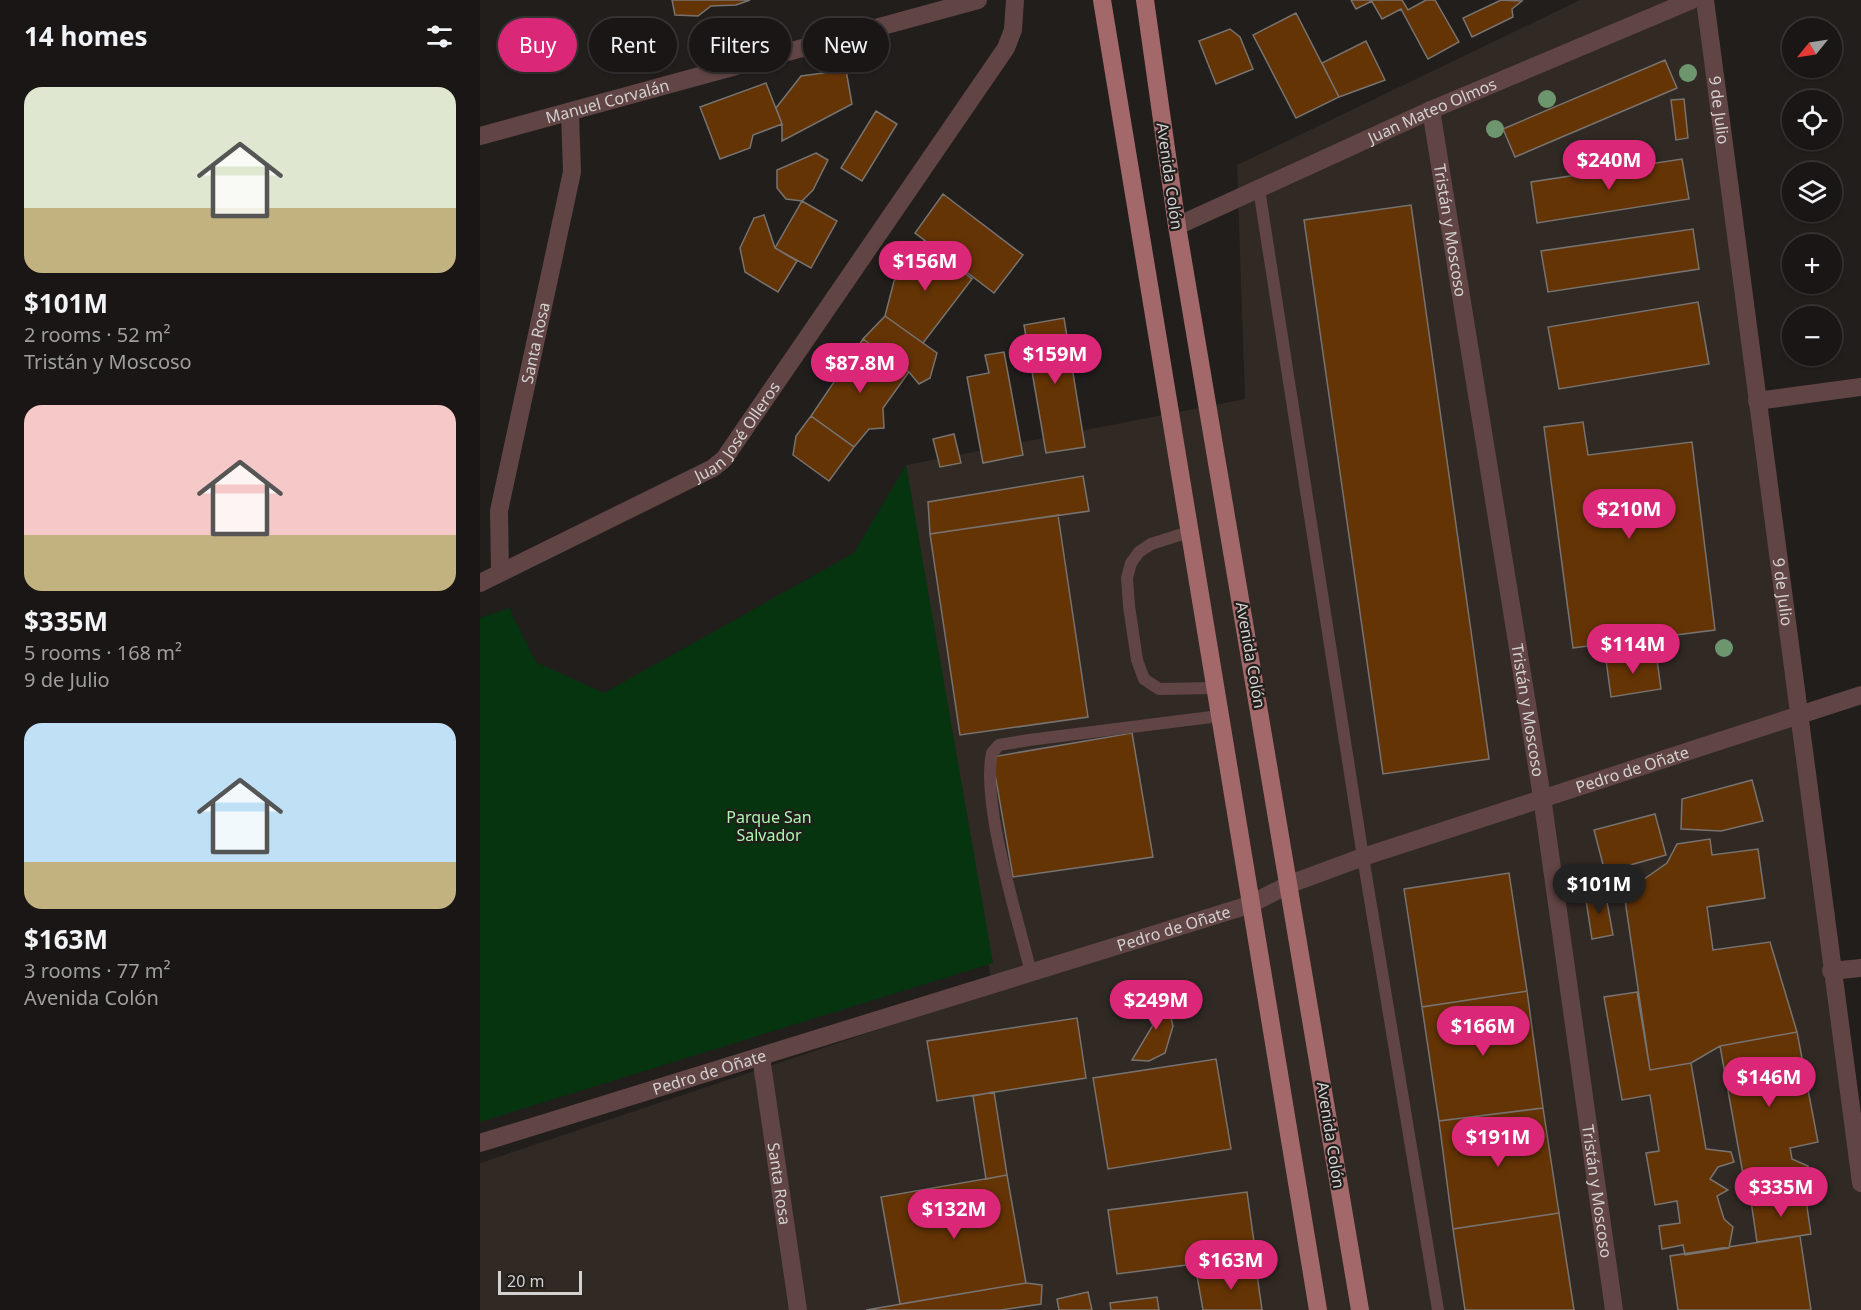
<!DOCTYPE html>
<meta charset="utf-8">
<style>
:root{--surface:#191615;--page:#262322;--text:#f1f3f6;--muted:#9f9fa0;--line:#373534;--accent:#db2777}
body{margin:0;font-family:"Noto Sans",sans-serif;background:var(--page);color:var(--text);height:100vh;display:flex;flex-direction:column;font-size:22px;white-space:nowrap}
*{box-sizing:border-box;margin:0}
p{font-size:20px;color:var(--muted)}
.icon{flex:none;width:33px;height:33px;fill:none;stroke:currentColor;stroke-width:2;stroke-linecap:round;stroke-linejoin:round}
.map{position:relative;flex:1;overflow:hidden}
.panel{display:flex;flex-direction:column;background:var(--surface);width:480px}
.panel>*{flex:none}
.top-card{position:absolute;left:18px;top:18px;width:570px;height:54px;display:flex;gap:12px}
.needle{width:39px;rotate:240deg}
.buttons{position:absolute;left:1302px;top:18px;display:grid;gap:12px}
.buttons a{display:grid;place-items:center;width:60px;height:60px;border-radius:50%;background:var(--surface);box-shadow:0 2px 4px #0004,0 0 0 2px var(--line);font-size:30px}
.scale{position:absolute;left:18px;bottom:15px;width:84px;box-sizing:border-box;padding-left:6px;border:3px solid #d3d2d0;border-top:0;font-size:16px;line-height:21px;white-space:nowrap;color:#d3d2d0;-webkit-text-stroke:4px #211e1c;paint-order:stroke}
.price{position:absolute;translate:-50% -51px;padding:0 14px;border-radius:21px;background:var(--accent);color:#fff;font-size:20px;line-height:39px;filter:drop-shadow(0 2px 3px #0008)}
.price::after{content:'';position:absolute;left:50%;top:36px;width:18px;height:14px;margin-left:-9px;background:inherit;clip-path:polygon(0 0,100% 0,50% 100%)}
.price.on{background:#222;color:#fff}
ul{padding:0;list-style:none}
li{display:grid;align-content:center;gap:12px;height:318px;padding:0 24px}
li span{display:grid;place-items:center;height:186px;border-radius:18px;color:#555}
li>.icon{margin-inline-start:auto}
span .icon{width:108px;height:108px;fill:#fffc;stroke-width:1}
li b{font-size:26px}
h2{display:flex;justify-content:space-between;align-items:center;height:72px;padding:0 24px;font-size:26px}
.pill{padding:0 21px;border-radius:27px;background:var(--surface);box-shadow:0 2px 4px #0004,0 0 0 2px var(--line);font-size:21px;line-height:54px}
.pill.on{background:var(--accent);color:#fff}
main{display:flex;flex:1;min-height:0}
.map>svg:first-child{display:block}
.built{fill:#302924}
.green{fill:#06340f}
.building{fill:#653405;stroke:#777371;stroke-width:1.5}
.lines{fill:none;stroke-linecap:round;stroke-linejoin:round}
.lane{stroke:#614444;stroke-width:12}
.street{stroke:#614444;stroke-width:18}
.primary{stroke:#a36869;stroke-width:18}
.tree{fill:#6d956e}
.labels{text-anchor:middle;stroke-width:4.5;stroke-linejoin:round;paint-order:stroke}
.street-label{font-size:16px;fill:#d3d2d0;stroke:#211e1c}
.park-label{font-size:16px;fill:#acf6b1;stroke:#211e1c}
</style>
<main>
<section class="panel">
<h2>14 homes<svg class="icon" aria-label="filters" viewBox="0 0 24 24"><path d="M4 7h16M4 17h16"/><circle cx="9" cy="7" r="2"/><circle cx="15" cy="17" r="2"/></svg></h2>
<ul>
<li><span style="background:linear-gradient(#dfe7d0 65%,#c2b280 0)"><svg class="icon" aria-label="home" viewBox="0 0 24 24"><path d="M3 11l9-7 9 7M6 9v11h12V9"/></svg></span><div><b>$101M</b><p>2 rooms · 52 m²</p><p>Tristán y Moscoso</p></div></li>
<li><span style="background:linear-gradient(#f6c9c9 70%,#c2b280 0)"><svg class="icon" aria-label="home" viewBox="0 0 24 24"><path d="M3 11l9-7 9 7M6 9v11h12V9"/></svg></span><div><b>$335M</b><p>5 rooms · 168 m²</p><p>9 de Julio</p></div></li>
<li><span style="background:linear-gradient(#bfe0f5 75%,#c2b280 0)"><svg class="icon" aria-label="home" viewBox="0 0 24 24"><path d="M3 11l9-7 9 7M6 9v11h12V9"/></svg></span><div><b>$163M</b><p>3 rooms · 77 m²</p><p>Avenida Colón</p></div></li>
</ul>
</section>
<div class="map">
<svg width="1381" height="1310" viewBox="0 0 1381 1310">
<rect width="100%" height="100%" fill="#211e1c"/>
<path class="built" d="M1100,0H1217L1381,1158V1310H0V1163L513,991L426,465L765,399L757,165Z"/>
<path class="green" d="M426,465L513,963L0,1122V618L29,608L56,662L124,693L374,553Z"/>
<path class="building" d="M192,0H270L256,5L231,6L218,16L195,15Z
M871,0H891L892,1L876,9Z
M891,0H922L928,10L946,0H955L979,42L948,59L921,9L902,19Z
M1021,0L1042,1L1032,9L1033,17L992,37L983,18Z
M816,13L859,97L816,118L773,35Z
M750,29L760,37L773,69L736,84L719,41Z
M886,41L905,80L859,97L842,63Z
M1185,60L1197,88L1035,157L1023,129Z
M366,70L372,104L302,141V124L296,108L321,76Z
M286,83L302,124L273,135L270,148L240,159L220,107Z
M1204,99L1208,138L1196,140L1191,100Z
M396,111L417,124L382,181L361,168Z
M336,153L348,160L333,190L322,201L306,199L297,188V170Z
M1202,159L1209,199L1057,223L1051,182Z
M463,194L543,255L514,293L435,233Z
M322,201L357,221L331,268L295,248Z
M931,205L1009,759L903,774L824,220Z
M284,215L295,248L317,261L298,292L265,272L260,248L274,218Z
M1213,229L1219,269L1068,292L1061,251Z
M444,241L492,279L443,343L405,316L414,281Z
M1218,302L1229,364L1079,389L1068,327Z
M405,316L457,353L450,378L439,384L429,372L383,339Z
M584,318L605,447L566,453L544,325Z
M383,339L429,372L403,408L404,428L389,429L374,447L331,416Z
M524,352L543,455L503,463L487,377L509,373L505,355Z
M331,416L374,447L349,481L313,455L316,436Z
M1103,422L1108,455L1212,442L1235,630L1093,648L1064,427Z
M474,434L481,463L460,467L453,439Z
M603,476L609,511L450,534L448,502Z
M578,515L608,717L480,735L450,534Z
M1176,653L1181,689L1131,697L1126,660Z
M652,733L673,857L533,877L512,757Z
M1272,780L1283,821L1241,831L1201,829L1202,799Z
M1175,814L1186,855L1125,872L1114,830Z
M1230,839L1232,855L1278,849L1285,898L1227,907L1233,950L1290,942L1317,1032L1240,1046L1211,1063L1170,1070L1144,893L1187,863L1197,844Z
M1029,873L1047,991L942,1007L924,889Z
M1125,891L1133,935L1112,939L1105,894Z
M1047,991L1063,1108L959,1121L942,1007Z
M1157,992L1170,1070L1211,1063L1226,1149L1251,1152L1254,1162L1238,1167L1230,1179L1248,1190L1237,1196L1244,1219L1253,1227L1249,1248L1205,1255L1203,1245L1182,1249L1179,1226L1200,1223L1197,1201L1175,1205L1166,1153L1179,1151L1170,1095L1142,1100L1124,997Z
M681,995L688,1006L693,1026L685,1053L669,1061L652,1060L673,1025L663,1008Z
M597,1018L606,1078L457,1101L447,1041Z
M1317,1032L1338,1142L1310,1148L1312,1159L1328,1166L1331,1179L1266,1191L1240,1046Z
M736,1059L751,1149L628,1169L613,1078Z
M514,1092L527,1175L506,1179L493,1096Z
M1063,1108L1079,1213L973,1229L959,1121Z
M527,1175L546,1283L420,1304L401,1197Z
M767,1192L776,1256L637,1274L628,1210Z
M1325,1193L1331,1234L1277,1242L1271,1201Z
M1079,1213L1094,1310H985L973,1229Z
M1320,1236L1331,1310H1198L1190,1256Z
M776,1267L782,1310H723L717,1276Z
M546,1283L562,1285L561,1304L521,1310H386Z
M608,1292L612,1310H579L577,1299Z
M677,1297L679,1310H631L630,1303Z"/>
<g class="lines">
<path class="lane" d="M779,189L883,857L958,1310
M709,532L671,544L659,552L651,563L647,578L649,606L657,660L664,679L679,689L734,688
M551,973C538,918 501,805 512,753L519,745L549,740L739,716"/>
<g class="street">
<path id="s1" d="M1225,0L1381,1183"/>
<path id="s2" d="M951,110L1062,797L1134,1310"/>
<path id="s3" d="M0,136L498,0"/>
<path id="s4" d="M697,226L951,110L1212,0"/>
<path d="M1277,401L1381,387"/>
<path id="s5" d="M20,573L19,511L92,172L90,113"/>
<path id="s6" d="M0,583L233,468L244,459L526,48L533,30L535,0"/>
<path d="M1351,971L1381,968"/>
<path id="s7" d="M281,1057L318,1310"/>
<path id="s8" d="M0,1143L769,905L810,884L883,857L1381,695"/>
</g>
<path class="primary" d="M622,0L838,1310
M665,0L697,226L880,1310"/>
</g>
<g class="tree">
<circle cx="1208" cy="73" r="9"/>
<circle cx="1067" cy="99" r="9"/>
<circle cx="1015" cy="129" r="9"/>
<circle cx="1244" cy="648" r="9"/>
</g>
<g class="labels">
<g class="street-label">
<text dy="6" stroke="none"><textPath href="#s3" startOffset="132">Manuel Corvalán</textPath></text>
<text dy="6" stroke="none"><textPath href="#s4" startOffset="280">Juan Mateo Olmos</textPath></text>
<text dy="6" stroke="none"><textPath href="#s1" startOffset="111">9 de Julio</textPath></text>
<text transform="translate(690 176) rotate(82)" y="6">Avenida Colón</text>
<text dy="6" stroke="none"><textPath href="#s2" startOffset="122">Tristán y Moscoso</textPath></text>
<text dy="6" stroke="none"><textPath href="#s5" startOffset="234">Santa Rosa</textPath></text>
<text dy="6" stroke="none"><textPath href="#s6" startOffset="303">Juan José Olleros</textPath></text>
<text dy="6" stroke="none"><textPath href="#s1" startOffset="597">9 de Julio</textPath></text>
<text transform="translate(771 655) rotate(80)" y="6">Avenida Colón</text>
<text dy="6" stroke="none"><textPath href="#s2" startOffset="608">Tristán y Moscoso</textPath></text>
<text dy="6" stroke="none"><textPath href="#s8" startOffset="1212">Pedro de Oñate</textPath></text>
<text dy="6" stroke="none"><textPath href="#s8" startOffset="726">Pedro de Oñate</textPath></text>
<text dy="6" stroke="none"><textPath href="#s8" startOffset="240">Pedro de Oñate</textPath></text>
<text transform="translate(851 1135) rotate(81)" y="6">Avenida Colón</text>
<text dy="6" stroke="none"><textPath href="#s7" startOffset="128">Santa Rosa</textPath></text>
<text dy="6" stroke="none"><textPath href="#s2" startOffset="1094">Tristán y Moscoso</textPath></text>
</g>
<g class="park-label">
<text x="289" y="823">Parque San<tspan x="289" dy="18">Salvador</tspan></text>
</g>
</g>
</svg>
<div class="buttons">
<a><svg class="needle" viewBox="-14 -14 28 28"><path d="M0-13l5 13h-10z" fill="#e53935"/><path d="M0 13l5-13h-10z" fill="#9f9fa0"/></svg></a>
<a><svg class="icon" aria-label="locate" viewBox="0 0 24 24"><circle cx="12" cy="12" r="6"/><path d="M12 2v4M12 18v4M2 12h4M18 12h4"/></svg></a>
<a><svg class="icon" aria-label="layers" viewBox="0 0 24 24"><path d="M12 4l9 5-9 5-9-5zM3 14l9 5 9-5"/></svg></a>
<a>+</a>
<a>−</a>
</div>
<div class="scale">20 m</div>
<b class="price" style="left:1129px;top:191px">$240M</b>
<b class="price" style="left:445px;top:292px">$156M</b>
<b class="price" style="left:575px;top:385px">$159M</b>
<b class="price" style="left:380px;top:394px">$87.8M</b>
<b class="price" style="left:1149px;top:540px">$210M</b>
<b class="price" style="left:1153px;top:675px">$114M</b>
<b class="price on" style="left:1119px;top:915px">$101M</b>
<b class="price" style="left:676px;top:1031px">$249M</b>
<b class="price" style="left:1003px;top:1057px">$166M</b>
<b class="price" style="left:1289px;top:1108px">$146M</b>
<b class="price" style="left:1018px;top:1168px">$191M</b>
<b class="price" style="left:1301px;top:1218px">$335M</b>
<b class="price" style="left:474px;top:1240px">$132M</b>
<b class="price" style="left:751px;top:1291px">$163M</b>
<div class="top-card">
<a class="pill on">Buy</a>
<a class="pill">Rent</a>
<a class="pill">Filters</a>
<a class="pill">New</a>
</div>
</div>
</main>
